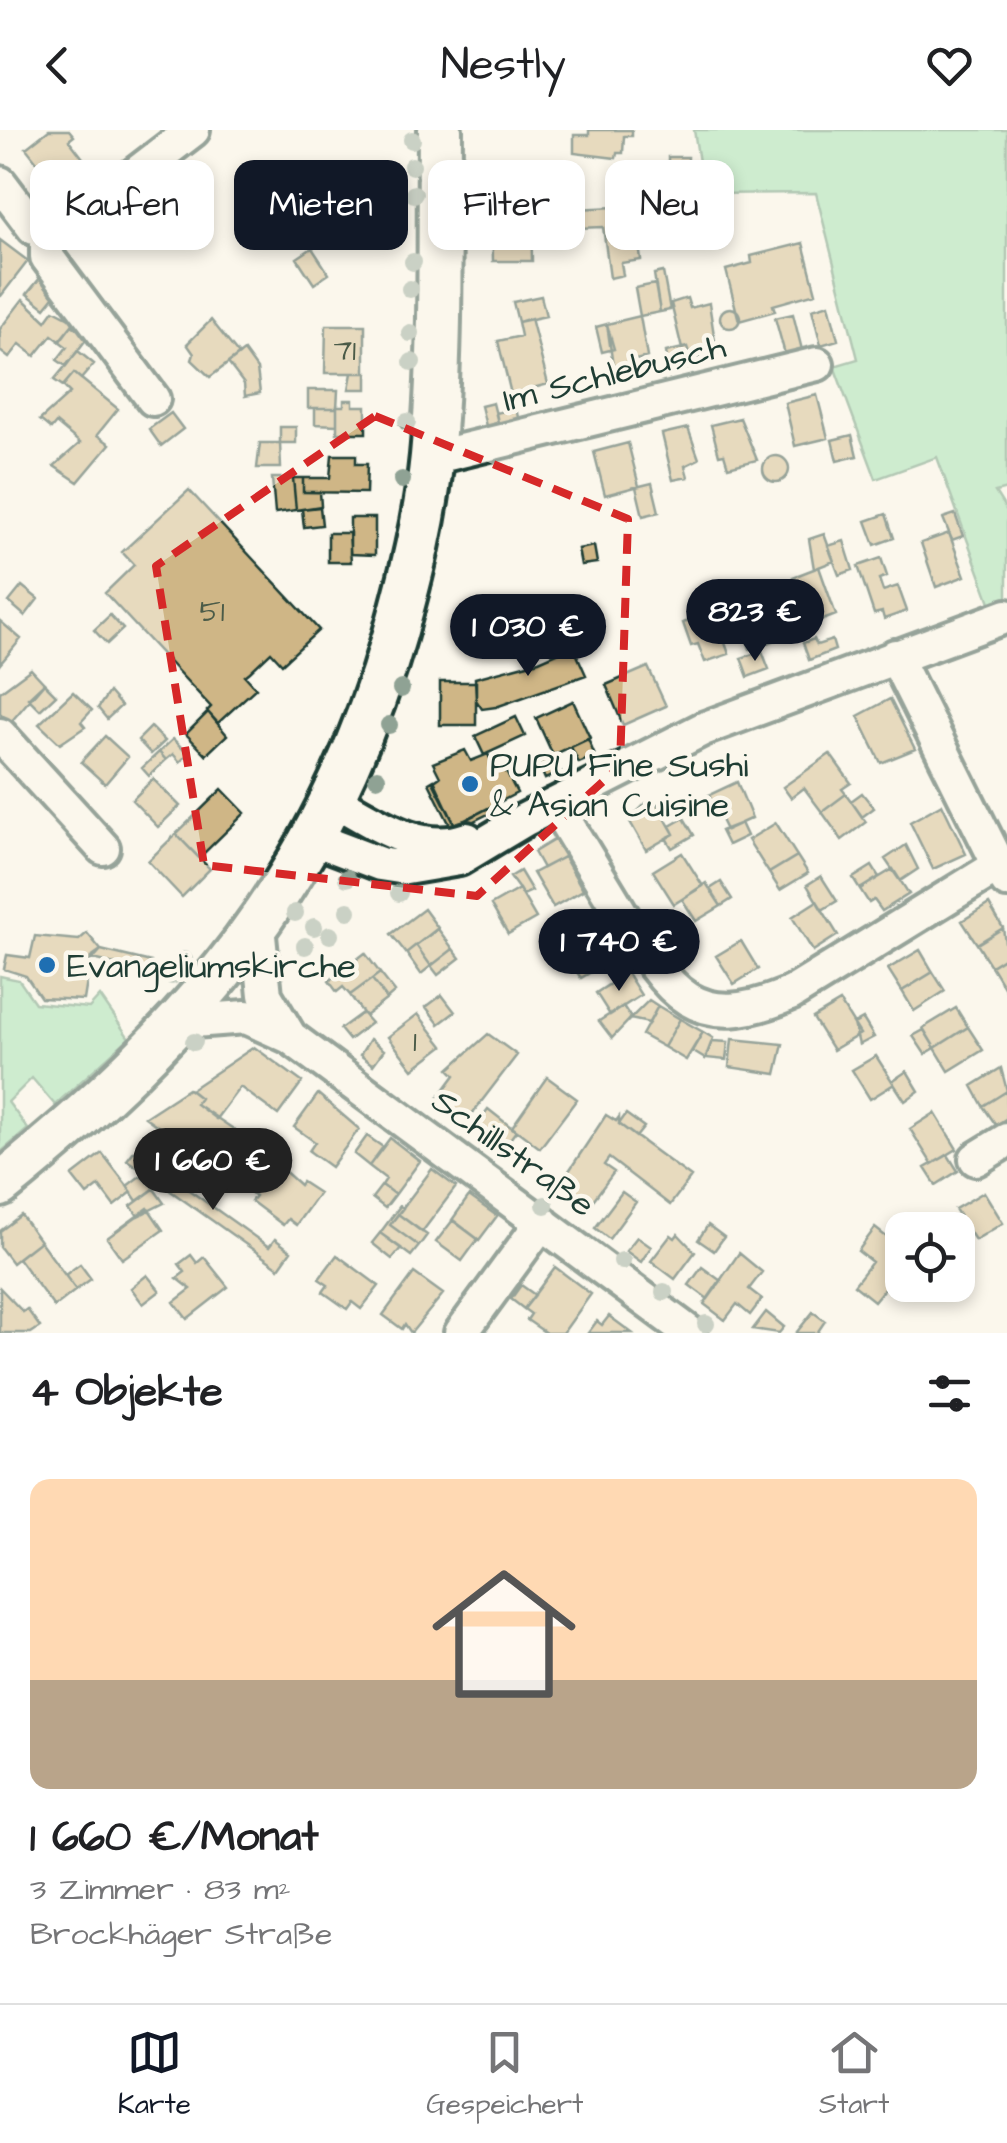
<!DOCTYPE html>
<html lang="de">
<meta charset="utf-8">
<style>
:root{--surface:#fff;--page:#f2f2f2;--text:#202124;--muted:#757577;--line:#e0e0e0;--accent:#111827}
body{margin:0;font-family:"Architects Daughter",sans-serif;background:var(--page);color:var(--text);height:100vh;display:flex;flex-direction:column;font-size:38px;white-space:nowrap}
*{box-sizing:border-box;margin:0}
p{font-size:32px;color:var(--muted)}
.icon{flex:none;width:55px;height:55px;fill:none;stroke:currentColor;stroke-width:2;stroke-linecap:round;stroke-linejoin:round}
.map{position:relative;height:1203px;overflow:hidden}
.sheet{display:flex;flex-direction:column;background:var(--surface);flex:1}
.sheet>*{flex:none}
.banner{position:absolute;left:30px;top:30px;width:948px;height:90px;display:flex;gap:20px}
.buttons{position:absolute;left:885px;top:1082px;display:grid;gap:20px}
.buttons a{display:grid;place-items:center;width:90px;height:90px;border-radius:20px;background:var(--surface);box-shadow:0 5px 15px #0003;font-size:50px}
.price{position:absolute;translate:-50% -85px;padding:0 22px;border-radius:35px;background:var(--accent);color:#fff;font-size:32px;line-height:65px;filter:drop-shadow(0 2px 5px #0008)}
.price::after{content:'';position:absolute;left:50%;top:60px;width:30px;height:22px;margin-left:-15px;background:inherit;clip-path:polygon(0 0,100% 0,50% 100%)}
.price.active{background:#222;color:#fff}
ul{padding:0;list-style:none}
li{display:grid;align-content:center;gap:20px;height:530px;padding:0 30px}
li span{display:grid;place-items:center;height:310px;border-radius:20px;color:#555}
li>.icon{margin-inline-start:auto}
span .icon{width:180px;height:180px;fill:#fffc;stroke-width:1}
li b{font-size:42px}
h2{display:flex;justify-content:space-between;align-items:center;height:120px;padding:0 30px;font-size:42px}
.pill{padding:0 35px;border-radius:20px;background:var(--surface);box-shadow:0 5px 15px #0003;font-size:35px;line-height:90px}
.pill.active{background:var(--accent);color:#fff}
header{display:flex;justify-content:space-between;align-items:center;height:130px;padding:0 30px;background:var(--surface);font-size:45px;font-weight:600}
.tabs{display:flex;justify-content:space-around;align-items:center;height:140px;border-top:2px solid var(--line);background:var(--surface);font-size:28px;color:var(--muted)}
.tabs a{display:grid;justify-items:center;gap:5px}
.tabs .active{color:var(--accent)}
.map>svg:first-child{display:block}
.green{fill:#97deac;stroke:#5b8e70;stroke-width:2.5}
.building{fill:#cfb686;stroke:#1f3d34;stroke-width:2.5}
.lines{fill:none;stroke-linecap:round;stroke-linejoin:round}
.minor-casing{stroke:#1f3d34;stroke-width:40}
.major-casing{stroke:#1f3d34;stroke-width:50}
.minor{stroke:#fbf7ec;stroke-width:32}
.major{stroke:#fbf7ec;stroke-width:42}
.tree{fill:#8fa294}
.marked{fill:none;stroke:#d62828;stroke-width:8;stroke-dasharray:20 12;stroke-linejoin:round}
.poi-dot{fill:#1f6fb2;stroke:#fbf7ec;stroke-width:4}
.labels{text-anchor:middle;stroke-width:9;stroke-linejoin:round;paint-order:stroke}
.number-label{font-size:30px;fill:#4b5b48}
.street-label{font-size:35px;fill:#1f3d34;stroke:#fbf7ec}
.poi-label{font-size:35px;fill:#1f3d34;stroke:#fbf7ec;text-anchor:start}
</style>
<header><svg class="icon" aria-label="back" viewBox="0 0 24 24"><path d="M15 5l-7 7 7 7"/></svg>Nestly<svg class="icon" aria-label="heart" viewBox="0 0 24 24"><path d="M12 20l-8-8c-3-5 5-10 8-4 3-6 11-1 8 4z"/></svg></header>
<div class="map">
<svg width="1007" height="1203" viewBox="0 0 1007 1203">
<rect width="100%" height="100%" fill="#fbf7ec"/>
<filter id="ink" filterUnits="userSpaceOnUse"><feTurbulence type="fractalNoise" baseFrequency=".01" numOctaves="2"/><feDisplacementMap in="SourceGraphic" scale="20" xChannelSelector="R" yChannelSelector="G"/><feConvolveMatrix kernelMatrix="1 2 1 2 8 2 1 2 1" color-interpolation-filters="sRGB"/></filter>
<g filter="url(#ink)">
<path class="green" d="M694,0H1007V359L995,362L1007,381V469L991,475L937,327L876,349L834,236L858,229L816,63L704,64Z
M0,846L19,850L35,873L89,878L100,866L129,908L55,975L32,948L8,972L28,999L0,1023Z"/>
<path class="building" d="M49,0H69L74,6L69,10L89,36L59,60L26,18Z
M589,0H632V6H624L623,23H617L616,28L574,23V5H589Z
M668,27H688L687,55H668Z
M310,38L334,39L333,61L308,60Z
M334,38L370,40L368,69L355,68V74L332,70Z
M173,54L203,90L172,116L161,103L169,96L150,73Z
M526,69H542V91H532Z
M542,72H566V93H542Z
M634,76L641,130L621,133L623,145L610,148L603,97L577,98V79Z
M531,80L532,131H493L492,81Z
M0,110L28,131L1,166H0Z
M803,113L816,163L773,175L775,181L739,191L726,140L752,133L751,126Z
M312,118L329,144L314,154L297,128Z
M663,142L670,180L660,182L654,144Z
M40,148L58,162L45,178L27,164Z
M655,154L660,182L640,186L635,158Z
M541,166L546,186L518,192L513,172Z
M687,168L690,178L709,173L717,224L690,230L687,217L682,219L671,173Z
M23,169L46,191L54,180L75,191L60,211L52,205L35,226L20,214L9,228L0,221V199Z
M829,174L838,210L821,215L812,179Z
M720 188a10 10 0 1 1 20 0a10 10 0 1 1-20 0Z
M793,184L802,220L785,224L775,188Z
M640,186L647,227L613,236L607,194Z
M531,188L548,254L511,264L498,211L521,206L518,192Z
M211,190L239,225L210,247L192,230L194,224L187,214Z
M607,194L614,219L602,222L596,197Z
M72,195L88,207L66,236L57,230L67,217L59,211Z
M326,195H365V243H325Z
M687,217L694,237L669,242L666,222Z
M78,221L94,234L81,249L74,243L63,256L54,250Z
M244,221L257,239L260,263L245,266L244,254L228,233Z
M74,243L118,279L97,305L110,314L78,352L54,336L80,313L56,293L51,299L40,290L70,263L63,256Z
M352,243H367V259H349Z
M308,260H338L337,278H308Z
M817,265L828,308L795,316L785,273Z
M344,270H353V276H366V303H337V276H344Z
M493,273L499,297L487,300L481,276Z
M315,278H337V295L315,294Z
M516,278L519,292L499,297L496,283Z
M171,283L183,299L161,316L149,299Z
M740,288L757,330L728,337L724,324L719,325L711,295Z
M280,297H296V313H280Z
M688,298L699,329L685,336L688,347L673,350L662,304Z
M852,305L857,326L837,331L832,310Z
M260,313H280L281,338H257Z
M628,313L639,356L605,365L594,322Z
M332,325H356V334H367L366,363L303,362V348H330Z
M763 339a13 13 0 1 1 26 0a13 13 0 1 1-26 0Z
M272,348H293L296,380L275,383Z
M293,348H303V362H320L321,376L296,380Z
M652,353L659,382L643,386L636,357Z
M189,360L319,500L282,534L271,522L250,542L245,546L256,558L218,593L207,581L211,577L105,463L134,435L122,422Z
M320,377L322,395L304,397L302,379Z
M886,384L894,408L875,415L866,391Z
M955,384L963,406L952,410L943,388Z
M350,388H375V425L350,424Z
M328,403H349L351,432H328Z
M949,403L965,446L936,457L921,413Z
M824,404L834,431L814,439L809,409Z
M844,411L853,440L839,445L828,416Z
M594,416L597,433L581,435L578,419Z
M881,428L887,446L879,449L883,461L898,456L907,481L884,489L882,482L874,484L858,436Z
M819,437L836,485L810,495L793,447Z
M22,456L38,469L25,486L9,472Z
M716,463L723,481L708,487L702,468Z
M772,472L785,507L750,519L737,484Z
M110,485L123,499L107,514L94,500Z
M697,488L701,499L718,493L729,524L705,532L698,514L691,516L683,493Z
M0,491L21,509L0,534Z
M814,509L817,515L832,510L835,520L809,530L803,513Z
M573,516L586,545L496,577L482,579L476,570L475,548L539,531Z
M762,521L769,539L748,547L741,528Z
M648,537L666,576L623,595L606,555Z
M31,539L44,553L10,593L0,583V562Z
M440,552H476V595H440Z
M44,553L56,565L40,580L28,568Z
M73,562L92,580L81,592L85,597L60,614L39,594Z
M109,562L121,576L107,589L98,578Z
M890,569L915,619L881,633L858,586Z
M573,571L590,608L553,625L536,588Z
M208,582L227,605L206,625L186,604Z
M516,587L525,606L484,625L475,606Z
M151,597L165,611L151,624L138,610Z
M105,606L128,627L105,654L81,632Z
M173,609L188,624L180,632L173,624L166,630L159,622Z
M588,609L595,626L579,633L571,617Z
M465,620L471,631L488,624L495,640L503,636L517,663L455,695L433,652L440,647L433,633Z
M159,622L166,630L149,646L142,638Z
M830,624L851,653L842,659L846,664L822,682L804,658L791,668L783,657Z
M554,626L561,642L545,649L538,633Z
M153,649L180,676L158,697L132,670Z
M434,650L455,695L489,678L492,682L453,701L429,653Z
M737,652L752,688L726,700L709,665Z
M222,659L245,683L199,728L176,704Z
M862,663L874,678L862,687L851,671Z
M846,664L866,692L842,710L822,682Z
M646,673L649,679L657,674L674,704L646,720L629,690Z
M942,674L966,724L933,739L910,692Z
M684,688L694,705L672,718L666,708L674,704L670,696Z
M741,693L747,706L728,715L721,701Z
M776,693L797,726L769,743L748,710Z
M176,704L210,739L182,767L148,731Z
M559,707L569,724L543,738L534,722Z
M906,715L918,739L900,751L885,729Z
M682,723L703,756L674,774L653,741Z
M797,726L808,743L780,760L769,743Z
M564,727L583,760L553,777L533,743Z
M872,736L879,747L860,759L853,748Z
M893,739L909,764L882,781L874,770L869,773L860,759Z
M520,741L532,761L523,765L510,747Z
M821,746L837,771L822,780L807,755Z
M721,752L732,769L721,776L710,759Z
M706,753L721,776L696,791L682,769Z
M519,759L536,788L508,804L491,775Z
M817,771L838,805L813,821L792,787Z
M989,774L1003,798L977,814L962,791Z
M424,779L438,798L406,823L391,804Z
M1003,798L1007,826L991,836L977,814Z
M438,799L453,819L431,836L416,815Z
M87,803L101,820L91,827L84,870L41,868L26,846L4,839L7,825L30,828L35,806L79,810Z
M605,804L618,825L591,842L578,821Z
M741,811L758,839L734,854L716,826Z
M416,815L431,836L421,844L406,823Z
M453,819L460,828L438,845L431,836Z
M101,820L151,832L149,842L93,829Z
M920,820L933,842L902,861L888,839Z
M579,822L591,842L581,848L568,829Z
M365,823L380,843L350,865L343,857L337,862L329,851Z
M1007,826V858L1005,859L991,836Z
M933,842L945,861L914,881L902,861Z
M380,843L395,862L387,869L372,849Z
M627,843L641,865L610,885L596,863Z
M372,849L387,869L365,886L350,865Z
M442,865L455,882L439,894L426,877Z
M649,870L658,876L649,893L630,889Z
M840,872L860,904L833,920L813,888Z
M623,876L631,888L612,908L599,891Z
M658,876L680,889L664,917L642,905Z
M956,878L968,897L935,918L923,898Z
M362,883L371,893L349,910L340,899Z
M418,884L443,916L413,939L388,907Z
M680,889L703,902L686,930L664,917Z
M863,889L874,907L859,915L854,894Z
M968,897L983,920L949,941L935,918Z
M924,900L935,918L925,924L913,906Z
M703,902L713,908L705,929L692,921Z
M488,904L517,925L468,989L438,968L455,945L449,939Z
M370,909L384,920L373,935L360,925Z
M732,909L783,914L776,944L729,937Z
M712,911L728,912L726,930L706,928Z
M254,917L302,952L278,985L240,957L216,989L196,974L200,968L190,960Z
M876,926L894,954L870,969L852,940Z
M1001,938L1007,961L983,976L972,956Z
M907,941L919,961L905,971L892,951Z
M547,947L577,969L540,1018L512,997Z
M188,959L200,968L196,974L256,1014L231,1049L145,987Z
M1007,961V988L996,995L983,976Z
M318,964L359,999L331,1037L309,1021L315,1012L294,997Z
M488,979L516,1001L505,1016L476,995Z
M935,983L957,1019L932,1034L910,999Z
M626,984L644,997L636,1007L619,994Z
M606,985L616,991L619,987V994L691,1047L670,1075L609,1028L604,1035L614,1042L588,1077L559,1056Z
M367,1006L383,1017L369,1036L354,1024Z
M390,1008L420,1031L395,1065L382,1055L386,1049L369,1036Z
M134,1021L269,1117L275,1109L291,1121L279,1138L127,1030Z
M102,1023L132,1062L114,1076L99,1056L87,1065L72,1046Z
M948,1025L958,1041L936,1055L925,1038Z
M271,1029L300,1055L302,1052L319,1063L296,1095L288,1089L283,1095L251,1071L255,1066L248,1060Z
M432,1039L456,1057L422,1102L398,1084Z
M140,1046L155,1058L137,1071L127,1056Z
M382,1055L395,1065L385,1078L372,1068Z
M154,1059L164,1073L138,1086L131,1076Z
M622,1062L636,1072L609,1109L595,1098Z
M984,1062L1003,1093L975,1110L955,1079Z
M469,1066L497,1086L479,1110L452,1090Z
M400,1076L403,1078L390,1095L419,1116L411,1126L380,1103Z
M148,1078L163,1100L122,1129L107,1108Z
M398,1084L427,1105L419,1116L390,1095Z
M21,1085L40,1111L12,1133L0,1117V1101Z
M453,1090L478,1109L462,1131L436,1112Z
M708,1095L724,1107L714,1121L698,1110Z
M875,1098L902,1119V1137L874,1171L854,1155L872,1132L858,1121Z
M380,1103L401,1118L392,1129L372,1113Z
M678,1104L695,1122L675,1149L651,1131L671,1105L675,1108Z
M637,1107L651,1117L641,1132L626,1121Z
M40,1111L76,1160L54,1177L18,1128Z
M739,1123L762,1142L749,1159L762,1169L750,1185L737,1174L725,1190L704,1174Z
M191,1125L197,1133L204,1127L228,1157L187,1189L174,1172L191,1159L177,1148L185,1142L179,1134Z
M337,1125L379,1156L361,1179L352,1172L347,1179L323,1162L328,1155L319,1149Z
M80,1134L91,1149L76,1160L65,1145Z
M555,1137L591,1164L563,1203H546L527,1190L531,1184L524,1179Z
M702,1137L721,1151L708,1169L689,1155Z
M414,1143L443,1164L411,1203L405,1194L402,1199L383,1185Z
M147,1145L160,1161L143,1174L131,1158Z
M521,1155L535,1165L524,1179L511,1169Z
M0,1158L23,1182L27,1179L40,1197L31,1203H0Z
M766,1182L784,1197L779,1203L753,1199Z
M813,1182L825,1191L817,1203H796Z
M609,1186L632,1203H588L597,1191L602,1195Z"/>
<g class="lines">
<defs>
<path id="minor" d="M0,53L34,98L47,102
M47,102V127L153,269
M47,102L65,98L193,0
M432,328L817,234
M895,526L1007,751
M0,605L103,718
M334,670C374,692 420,726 467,709
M555,674C576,710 598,745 619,780C667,859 692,907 792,863L998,736
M314,709L380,734L406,738L459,729L524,690L703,599L1007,486
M258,796L265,865L290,907
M180,892L246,887L290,907L690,1203
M976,1029L1007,1010
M461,1203L542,1092"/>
<path id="major" d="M0,1055C193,899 326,748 395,504C411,446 426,387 432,326C442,218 439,109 440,0"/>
</defs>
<use href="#minor" class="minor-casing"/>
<use href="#major" class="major-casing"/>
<use href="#minor" class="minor"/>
<use href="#major" class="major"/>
</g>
<g class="tree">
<circle cx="412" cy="10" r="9"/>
<circle cx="412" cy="36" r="9"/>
<circle cx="414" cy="64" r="9"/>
<circle cx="413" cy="132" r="9"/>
<circle cx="410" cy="159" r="9"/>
<circle cx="410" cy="203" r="9"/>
<circle cx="412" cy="232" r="9"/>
<circle cx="407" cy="292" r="9"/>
<circle cx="402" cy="350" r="9"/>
<circle cx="401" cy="559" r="9"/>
<circle cx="389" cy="595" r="9"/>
<circle cx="377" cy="648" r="9"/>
<circle cx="347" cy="748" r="9"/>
<circle cx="399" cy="763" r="9"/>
<circle cx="348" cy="781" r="9"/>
<circle cx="295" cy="783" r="9"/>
<circle cx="314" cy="797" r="9"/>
<circle cx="330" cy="805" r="9"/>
<circle cx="305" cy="816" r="9"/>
<circle cx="184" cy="830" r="9"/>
<circle cx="172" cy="846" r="9"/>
<circle cx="194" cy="912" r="9"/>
<circle cx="545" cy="1075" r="9"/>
<circle cx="622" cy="1131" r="9"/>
<circle cx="664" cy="1162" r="9"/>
<circle cx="706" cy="1194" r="9"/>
</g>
</g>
<path d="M0 0H1007V1203H0ZM375,286L628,389L620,636L477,766L204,735L156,436Z" fill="#fbf7ec" fill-opacity=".55" fill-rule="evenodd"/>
<path class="marked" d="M375,286L628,389L620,636L477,766L204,735L156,436Z"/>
<g class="poi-dot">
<circle cx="470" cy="654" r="10"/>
<circle cx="47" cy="835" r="10"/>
</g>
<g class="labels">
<g class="number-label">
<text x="345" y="230">71</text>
<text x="212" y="491">51</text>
<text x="415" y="921">1</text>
</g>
<g class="street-label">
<text transform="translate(614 242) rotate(-14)" y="12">Im Schlebusch</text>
<text transform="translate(514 1022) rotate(36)" y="12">Schillstraße</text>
</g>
<g class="poi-label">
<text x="490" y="646">PUPU Fine Sushi<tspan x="490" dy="40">&amp; Asian Cuisine</tspan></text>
<text x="67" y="847">Evangeliumskirche</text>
</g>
</g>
</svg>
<div class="buttons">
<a><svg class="icon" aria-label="locate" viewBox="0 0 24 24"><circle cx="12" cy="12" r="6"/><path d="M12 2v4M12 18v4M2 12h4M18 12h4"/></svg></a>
</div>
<b class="price" style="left:755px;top:534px">823 €</b>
<b class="price" style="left:528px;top:549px">1 030 €</b>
<b class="price" style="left:619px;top:864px">1 740 €</b>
<b class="price active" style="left:213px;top:1083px">1 660 €</b>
<div class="banner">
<a class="pill">Kaufen</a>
<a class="pill active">Mieten</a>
<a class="pill">Filter</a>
<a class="pill">Neu</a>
</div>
</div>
<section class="sheet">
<h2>4 Objekte<svg class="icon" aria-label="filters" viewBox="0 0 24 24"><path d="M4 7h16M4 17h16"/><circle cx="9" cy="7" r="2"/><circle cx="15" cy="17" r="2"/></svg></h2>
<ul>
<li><span style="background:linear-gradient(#ffd9b3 65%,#b9a48a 0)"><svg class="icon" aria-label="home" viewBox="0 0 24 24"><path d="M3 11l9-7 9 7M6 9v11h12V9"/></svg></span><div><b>1 660 €/Monat</b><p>3 Zimmer · 83 m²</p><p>Brockhäger Straße</p></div></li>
</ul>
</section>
<nav class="tabs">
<a class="active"><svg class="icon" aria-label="map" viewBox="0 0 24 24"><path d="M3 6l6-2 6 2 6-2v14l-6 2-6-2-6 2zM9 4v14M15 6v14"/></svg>Karte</a>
<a><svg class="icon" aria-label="saved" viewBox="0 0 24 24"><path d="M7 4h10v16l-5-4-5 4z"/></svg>Gespeichert</a>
<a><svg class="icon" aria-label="home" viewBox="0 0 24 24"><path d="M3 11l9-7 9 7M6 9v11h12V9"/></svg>Start</a>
</nav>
